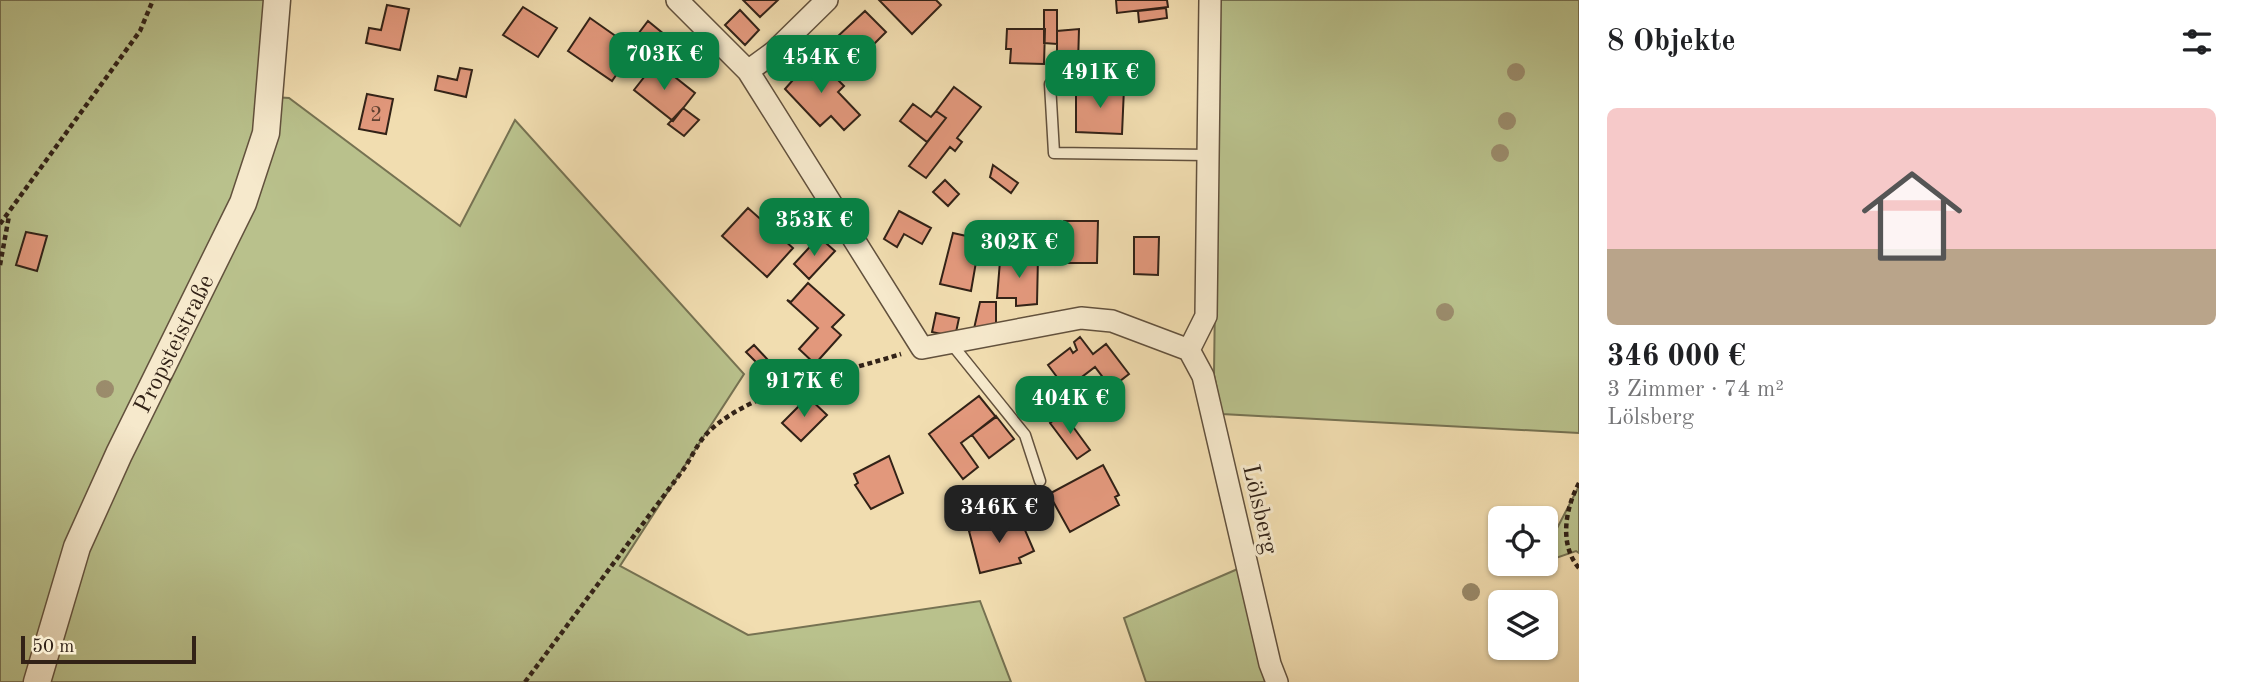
<!DOCTYPE html>
<html lang="de">
<meta charset="utf-8">
<style>
:root{--surface:#fff;--page:#f2f2f2;--text:#202124;--muted:#757577;--accent:#0b8043}
body{margin:0;font-family:"Old Standard TT",serif;background:var(--page);color:var(--text);height:100vh;display:flex;flex-direction:column;font-size:26px;white-space:nowrap}
*{box-sizing:border-box;margin:0}
p{font-size:23px;color:var(--muted)}
.icon{flex:none;width:38px;height:38px;fill:none;stroke:currentColor;stroke-width:2;stroke-linecap:round;stroke-linejoin:round}
.map{position:relative;flex:1;overflow:hidden}
.sheet{display:flex;flex-direction:column;background:var(--surface);width:665px}
.sheet>*{flex:none}
.controls{position:absolute;left:1488px;top:506px;display:grid;gap:14px}
.controls a{display:grid;place-items:center;width:70px;height:70px;border-radius:10px;background:var(--surface);box-shadow:0 2px 5px #0004;font-size:35px}
.scale{position:absolute;left:21px;bottom:18px;width:175px;box-sizing:border-box;padding-left:7px;border:4px solid #322217;border-top:0;font-size:19px;line-height:24px;white-space:nowrap;color:#322217;-webkit-text-stroke:5px #f6e9cc;paint-order:stroke}
.price{position:absolute;translate:-50% -60px;padding:0 16px;border-radius:14px;background:var(--accent);color:#fff;font-size:23px;line-height:46px;filter:drop-shadow(0 2px 4px #0008)}
.price::after{content:'';position:absolute;left:50%;top:42px;width:21px;height:16px;margin-left:-10px;background:inherit;clip-path:polygon(0 0,100% 0,50% 100%)}
.price.selected{background:#222;color:#fff}
ul{padding:0;list-style:none}
li{display:grid;align-content:center;gap:14px;height:371px;padding:0 28px}
li span{display:grid;place-items:center;height:217px;border-radius:10px;color:#555}
li>.icon{margin-inline-start:auto}
span .icon{width:126px;height:126px;fill:#fffc;stroke-width:1}
li b{font-size:30px}
h2{display:flex;justify-content:space-between;align-items:center;height:84px;padding:0 28px;font-size:30px}
main{display:flex;flex:1;min-height:0}
.map>svg:first-child{display:block}
.green{fill:#b9c18c;stroke:#767252;stroke-width:2}
.building{fill:#e2987c;stroke:#322217;stroke-width:2}
.lines{fill:none;stroke-linecap:round;stroke-linejoin:round}
.service-casing{stroke:#62513d;stroke-width:13}
.minor-casing{stroke:#62513d;stroke-width:24}
.tertiary-casing{stroke:#62513d;stroke-width:29}
.path{stroke:#322217;stroke-width:4.5;stroke-dasharray:5 3.5;stroke-linecap:butt}
.service{stroke:#f6e9cc;stroke-width:10}
.minor{stroke:#f6e9cc;stroke-width:21}
.tertiary{stroke:#f6e9cc;stroke-width:26}
.tree{fill:#9b8c6c}
.labels{text-anchor:middle;stroke-width:6;stroke-linejoin:round;paint-order:stroke}
.number-label{font-size:21px;fill:#5e4030}
.street-label{font-size:24px;fill:#322217;stroke:#f6e9cc}
</style>
<main>
<div class="map">
<svg width="1579" height="682" viewBox="0 0 1579 682">
<rect width="100%" height="100%" fill="#f1ddb0"/>
<filter id="stains"><feTurbulence type="fractalNoise" baseFrequency=".00286" numOctaves="4"/><feColorMatrix values="0 0 0 0 .2 0 0 0 0 .09 0 0 0 0 .02 0 0 0 .5 -.17"/></filter>
<radialGradient id="worn" r=".72"><stop offset=".6" stop-color="#630" stop-opacity="0"/><stop offset="1" stop-color="#630" stop-opacity=".3"/></radialGradient>
<path class="green" d="M0,0H265L258,96L289,98L460,226L515,120L744,374L620,566L748,635L980,601L1011,682H0Z
M1219,0H1579V433L1222,414L1214,375Z
M1579,486V553L1576,551L1556,558L1552,538Z
M1240,568L1265,682H1146L1124,618Z"/>
<path class="building" d="M743,0H778L760,17Z
M879,0H936L941,5L912,34Z
M1116,0H1167L1168,7L1117,13Z
M387,5L409,9L400,50L366,43L369,28L381,30Z
M523,7L557,28L538,57L503,35Z
M1166,8L1167,18L1139,22L1138,11Z
M740,10L759,30L745,45L725,25Z
M1044,10H1057V44L1044,43Z
M865,11L886,32L859,59L837,37Z
M590,18L634,49L612,81L568,51Z
M648,21L665,35L652,51L635,38Z
M1007,29H1045L1044,64L1010,63L1011,49H1006Z
M1079,29L1078,64L1057,63V31Z
M822,47L845,70L836,78L814,56Z
M814,56L844,86L838,92L860,115L844,130L831,116L820,126L785,89Z
M656,62L695,93L673,121L634,90Z
M460,68L472,70L466,97L435,90L438,76L457,80Z
M954,87L981,107L957,138L962,142L955,151L950,147L926,178L909,166L946,118L936,111Z
M1076,87L1124,88L1122,134L1076,132Z
M367,94L393,99L386,134L359,129Z
M913,104L931,117L936,111L946,118L927,142L900,121Z
M683,108L699,120L684,136L668,124Z
M993,165L1018,183L1011,193L990,177Z
M945,180L959,194L948,206L933,192Z
M748,208L793,248L767,277L722,236Z
M899,211L931,228L922,244L904,234L897,247L884,239Z
M1064,221H1098L1097,263H1064Z
M26,232L47,236L37,271L16,265Z
M953,233L980,239L971,291L940,284Z
M819,237L835,251L809,279L794,264Z
M1134,237H1159L1158,275L1134,274Z
M1018,253L1038,256L1037,304L1016,306V298H997L1000,261H1017Z
M808,283L844,315L832,327L841,335L815,364L799,349L818,328L787,300L791,302Z
M980,302H996V327L973,333Z
M936,313L959,318L955,337L932,332Z
M1080,337L1093,354L1106,344L1129,374L1111,388L1095,367L1066,389L1048,365L1070,348L1073,353L1077,350L1074,342Z
M754,345L768,360L761,367L746,352Z
M979,396L996,417L961,443L978,467L963,479L929,434Z
M808,397L827,415L801,441L782,423Z
M1063,413L1090,450L1077,459L1050,423Z
M996,416L1014,439L989,458L972,435Z
M889,456L903,493L871,509L855,485L858,483L854,474Z
M1103,465L1119,495L1115,497L1119,505L1070,532L1049,494Z
M999,518L1006,531L1022,523L1034,551L1019,558L1021,563L980,573L969,531Z"/>
<g class="lines">
<defs>
<path id="service" d="M1050,84L1054,153L1208,155
M950,342L1025,435L1040,481"/>
<path id="minor" d="M677,0L748,71L922,348L1081,318L1112,321L1189,350L1203,376L1270,664L1277,682
M748,71L774,52L827,0
M1189,350L1206,316L1210,0"/>
<g id="tertiary">
<path id="s1" d="M37,682L77,547L119,454L243,203L266,133L277,0"/>
</g>
</defs>
<use href="#service" class="service-casing"/>
<use href="#minor" class="minor-casing"/>
<use href="#tertiary" class="tertiary-casing"/>
<path class="path" d="M0,224L140,31L153,0
M0,265L9,216
M1579,483C1565,509 1559,545 1579,568
M525,682L683,470C690,460 696,447 703,438C741,392 845,372 901,354"/>
<use href="#service" class="service"/>
<use href="#minor" class="minor"/>
<use href="#tertiary" class="tertiary"/>
</g>
<g class="tree">
<circle cx="1516" cy="72" r="9"/>
<circle cx="1507" cy="121" r="9"/>
<circle cx="1500" cy="153" r="9"/>
<circle cx="1445" cy="312" r="9"/>
<circle cx="105" cy="389" r="9"/>
<circle cx="1471" cy="592" r="9"/>
</g>
<g class="labels">
<g class="number-label">
<text x="376" y="121">2</text>
</g>
<g class="street-label">
<text dy="8" stroke="none"><textPath href="#s1" startOffset="366">Propsteistraße</textPath></text>
<text transform="translate(1261 509) rotate(77)" y="8">Lölsberg</text>
</g>
</g>
<rect width="100%" height="100%" filter="url(#stains)"/>
<rect width="100%" height="100%" fill="url(#worn)"/>
</svg>
<div class="controls">
<a><svg class="icon" aria-label="locate" viewBox="0 0 24 24"><circle cx="12" cy="12" r="6"/><path d="M12 2v4M12 18v4M2 12h4M18 12h4"/></svg></a>
<a><svg class="icon" aria-label="layers" viewBox="0 0 24 24"><path d="M12 4l9 5-9 5-9-5zM3 14l9 5 9-5"/></svg></a>
</div>
<div class="scale">50 m</div>
<b class="price" style="left:664px;top:92px">703K €</b>
<b class="price" style="left:821px;top:95px">454K €</b>
<b class="price" style="left:1100px;top:110px">491K €</b>
<b class="price" style="left:814px;top:258px">353K €</b>
<b class="price" style="left:1019px;top:280px">302K €</b>
<b class="price" style="left:804px;top:419px">917K €</b>
<b class="price" style="left:1070px;top:436px">404K €</b>
<b class="price selected" style="left:999px;top:545px">346K €</b>
</div>
<section class="sheet">
<h2>8 Objekte<svg class="icon" aria-label="filters" viewBox="0 0 24 24"><path d="M4 7h16M4 17h16"/><circle cx="9" cy="7" r="2"/><circle cx="15" cy="17" r="2"/></svg></h2>
<ul>
<li><span style="background:linear-gradient(#f6c9c9 65%,#b9a48a 0)"><svg class="icon" aria-label="home" viewBox="0 0 24 24"><path d="M3 11l9-7 9 7M6 9v11h12V9"/></svg></span><div><b>346 000 €</b><p>3 Zimmer · 74 m²</p><p>Lölsberg</p></div></li>
</ul>
</section>
</main>
